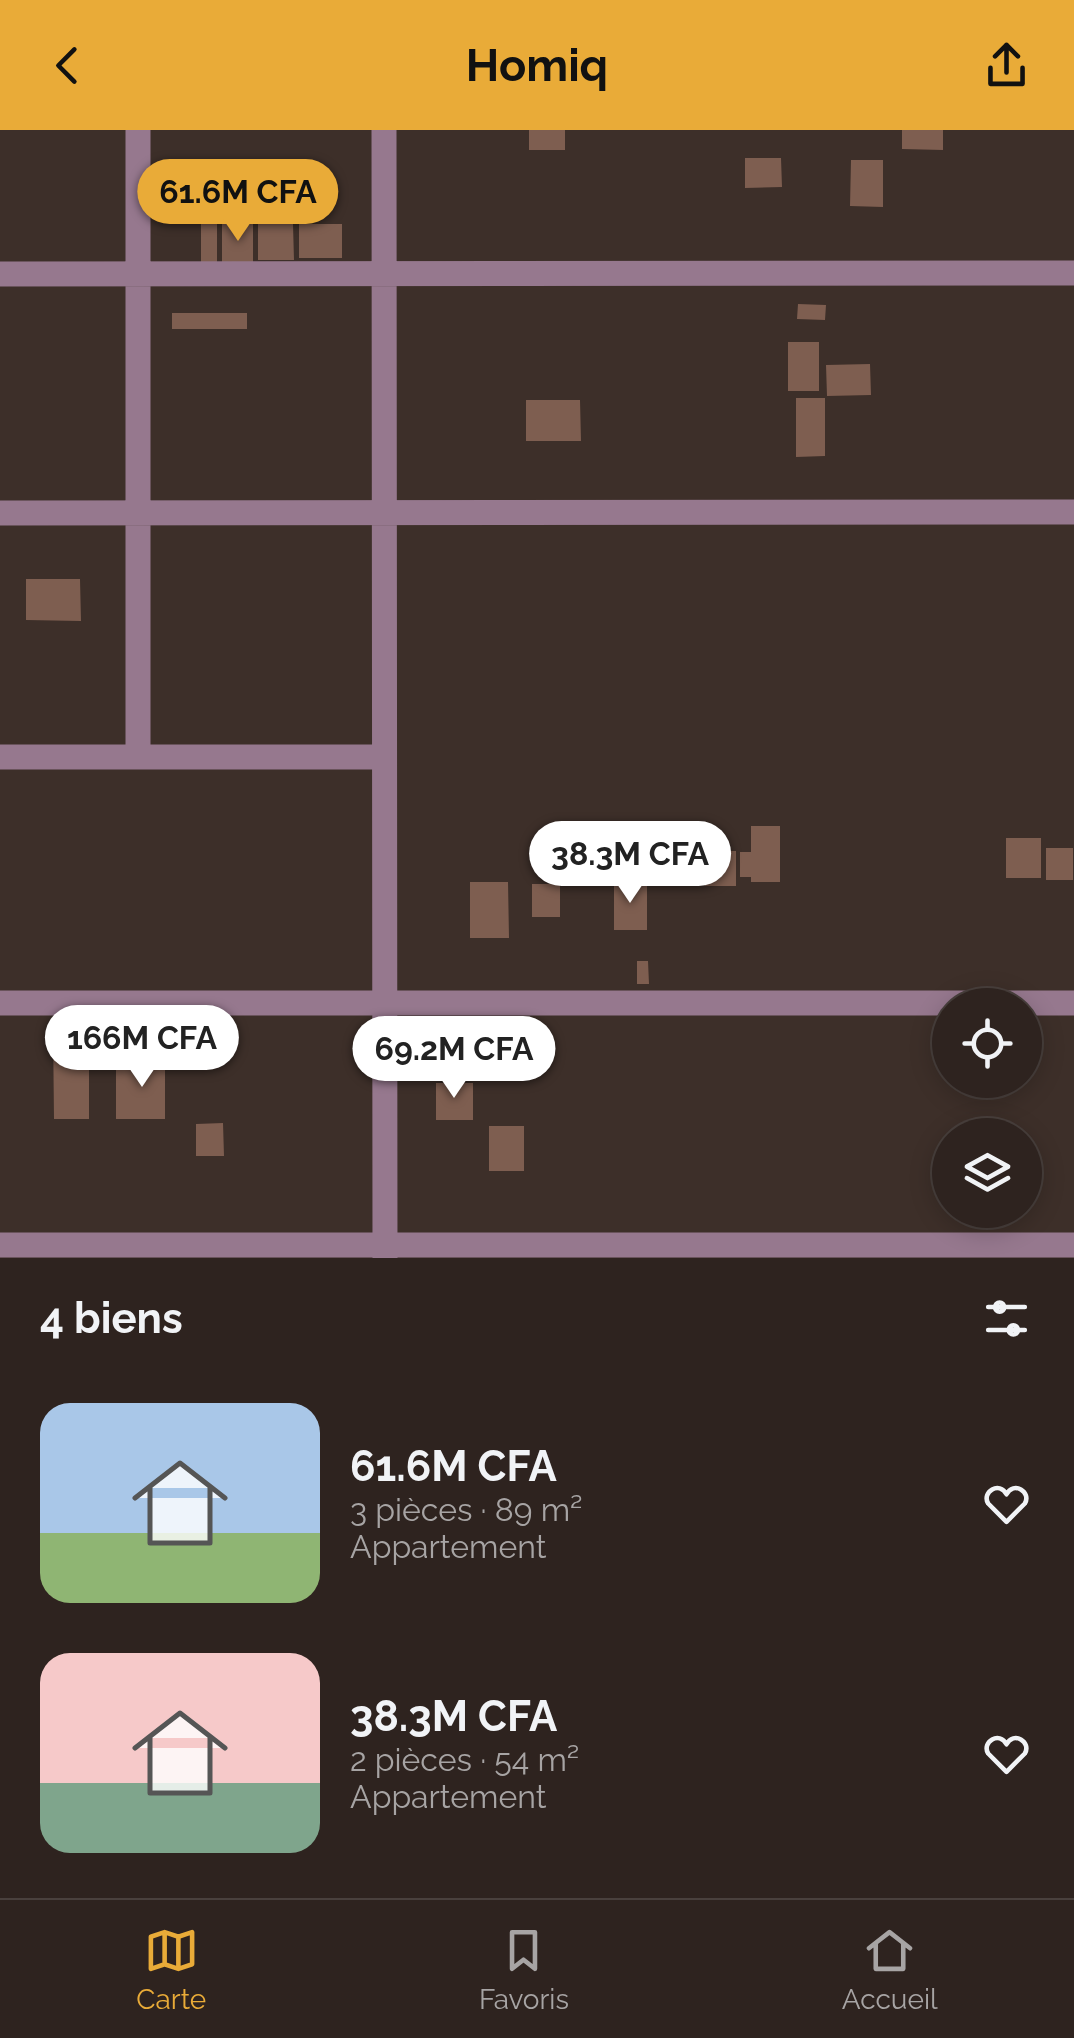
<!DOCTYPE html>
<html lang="fr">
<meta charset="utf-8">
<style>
:root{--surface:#2e231f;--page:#362b28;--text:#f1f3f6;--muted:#a7a4a4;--line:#49403d;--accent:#e9ab38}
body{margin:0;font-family:Raleway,sans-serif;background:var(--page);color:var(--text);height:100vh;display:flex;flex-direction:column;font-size:38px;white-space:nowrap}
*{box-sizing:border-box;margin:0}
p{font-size:32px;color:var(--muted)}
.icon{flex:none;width:55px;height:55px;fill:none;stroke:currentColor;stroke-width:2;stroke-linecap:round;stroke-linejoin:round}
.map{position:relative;height:1128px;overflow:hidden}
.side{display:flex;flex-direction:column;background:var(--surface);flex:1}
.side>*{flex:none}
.tools{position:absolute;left:932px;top:858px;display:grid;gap:20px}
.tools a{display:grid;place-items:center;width:110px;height:110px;border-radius:50%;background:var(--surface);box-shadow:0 5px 25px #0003,0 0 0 2px var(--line);font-size:50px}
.price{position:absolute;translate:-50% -85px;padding:0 22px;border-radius:35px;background:#fff;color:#222;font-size:32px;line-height:65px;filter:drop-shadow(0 2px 5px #0008)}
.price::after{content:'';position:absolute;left:50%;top:60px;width:30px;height:22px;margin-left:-15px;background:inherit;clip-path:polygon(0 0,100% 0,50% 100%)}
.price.current{background:var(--accent);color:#111}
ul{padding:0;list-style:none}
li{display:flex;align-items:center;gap:30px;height:250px;padding:0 40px}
li span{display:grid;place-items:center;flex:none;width:280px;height:200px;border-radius:30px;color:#555}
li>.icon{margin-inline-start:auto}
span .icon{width:120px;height:120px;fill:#fffc;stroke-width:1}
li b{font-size:42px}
h2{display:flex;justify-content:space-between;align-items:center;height:120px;padding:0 40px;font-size:42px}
header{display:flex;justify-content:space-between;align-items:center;height:130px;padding:0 40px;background:var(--accent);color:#111;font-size:45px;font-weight:700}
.tabs{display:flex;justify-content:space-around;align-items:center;height:140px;border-top:2px solid var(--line);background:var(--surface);font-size:28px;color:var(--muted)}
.tabs a{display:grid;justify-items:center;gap:5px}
.tabs .current{color:var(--accent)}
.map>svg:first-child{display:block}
.building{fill:#7e5e50}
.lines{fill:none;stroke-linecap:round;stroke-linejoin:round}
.minor{stroke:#96788e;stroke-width:25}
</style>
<header><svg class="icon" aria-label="back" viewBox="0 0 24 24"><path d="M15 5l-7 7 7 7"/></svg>Homiq<svg class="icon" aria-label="share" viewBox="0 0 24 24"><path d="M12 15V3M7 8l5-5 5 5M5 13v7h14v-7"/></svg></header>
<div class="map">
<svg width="1074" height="1128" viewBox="0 0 1074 1128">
<rect width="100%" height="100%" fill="#3d2f29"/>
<path class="building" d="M529,0H565V20H529Z
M902,0H943V20L902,19Z
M745,28H781L782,57L745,58Z
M851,30H883V77L850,76Z
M222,92H253V136H222Z
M201,93H217V136H201Z
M258,94H293L294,130H258Z
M299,94H342V128H299Z
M798,174L826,175L825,190L797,189Z
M172,183H247V199H172Z
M788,212H819V261H788Z
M870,234L871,265L827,266L826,235Z
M796,268H825V326L796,327Z
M526,270H580L581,311H526Z
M26,449H80L81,491L26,490Z
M751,696H780V752H751V747H740V722H751Z
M1006,708H1041V748H1006Z
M1046,718H1073V750H1046Z
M705,721H736V756H705Z
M470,752H508L509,808H470Z
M614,753H647V800H614Z
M532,754H560V787H532Z
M637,831H648L649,854H637Z
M89,898V989H54L53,899Z
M144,924H165V989H116V938H144Z
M436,953H473V990H436Z
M223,993L224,1026H196V994Z
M489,996H524V1041H489Z"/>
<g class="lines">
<path class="minor" d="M138,0V627
M384,0L385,1128
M0,144L1074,143
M0,383L1074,382
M0,627H384
M0,873H1074
M0,1115H1074"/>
</g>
</svg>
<div class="tools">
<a><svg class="icon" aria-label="locate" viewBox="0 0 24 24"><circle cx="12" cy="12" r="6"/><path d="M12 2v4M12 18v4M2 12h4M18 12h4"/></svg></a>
<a><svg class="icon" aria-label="layers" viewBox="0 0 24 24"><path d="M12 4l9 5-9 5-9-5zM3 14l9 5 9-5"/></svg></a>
</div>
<b class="price current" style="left:238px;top:114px">61.6M CFA</b>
<b class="price" style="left:630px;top:776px">38.3M CFA</b>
<b class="price" style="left:142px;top:960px">166M CFA</b>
<b class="price" style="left:454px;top:971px">69.2M CFA</b>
</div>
<section class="side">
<h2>4 biens<svg class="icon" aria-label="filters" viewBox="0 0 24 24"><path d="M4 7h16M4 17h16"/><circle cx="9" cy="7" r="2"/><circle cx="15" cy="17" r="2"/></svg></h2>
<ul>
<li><span style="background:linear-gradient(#a9c7e8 65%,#8fb573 0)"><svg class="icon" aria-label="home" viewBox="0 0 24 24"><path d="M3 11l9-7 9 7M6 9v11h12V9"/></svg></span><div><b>61.6M CFA</b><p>3 pièces · 89 m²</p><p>Appartement</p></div><svg class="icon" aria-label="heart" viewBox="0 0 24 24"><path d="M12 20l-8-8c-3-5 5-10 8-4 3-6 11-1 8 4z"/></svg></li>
<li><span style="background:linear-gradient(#f6c9c9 65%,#7fa58c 0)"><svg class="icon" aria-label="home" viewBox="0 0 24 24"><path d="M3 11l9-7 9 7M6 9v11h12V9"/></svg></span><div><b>38.3M CFA</b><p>2 pièces · 54 m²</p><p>Appartement</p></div><svg class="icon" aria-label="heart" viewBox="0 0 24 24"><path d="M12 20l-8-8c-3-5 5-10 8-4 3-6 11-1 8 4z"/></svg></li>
</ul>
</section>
<nav class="tabs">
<a class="current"><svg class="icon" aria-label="map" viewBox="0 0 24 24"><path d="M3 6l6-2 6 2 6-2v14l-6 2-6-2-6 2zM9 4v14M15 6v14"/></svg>Carte</a>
<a><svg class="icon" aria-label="saved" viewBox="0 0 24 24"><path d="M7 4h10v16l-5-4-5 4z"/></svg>Favoris</a>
<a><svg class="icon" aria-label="home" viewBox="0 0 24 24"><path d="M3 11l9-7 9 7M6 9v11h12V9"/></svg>Accueil</a>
</nav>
